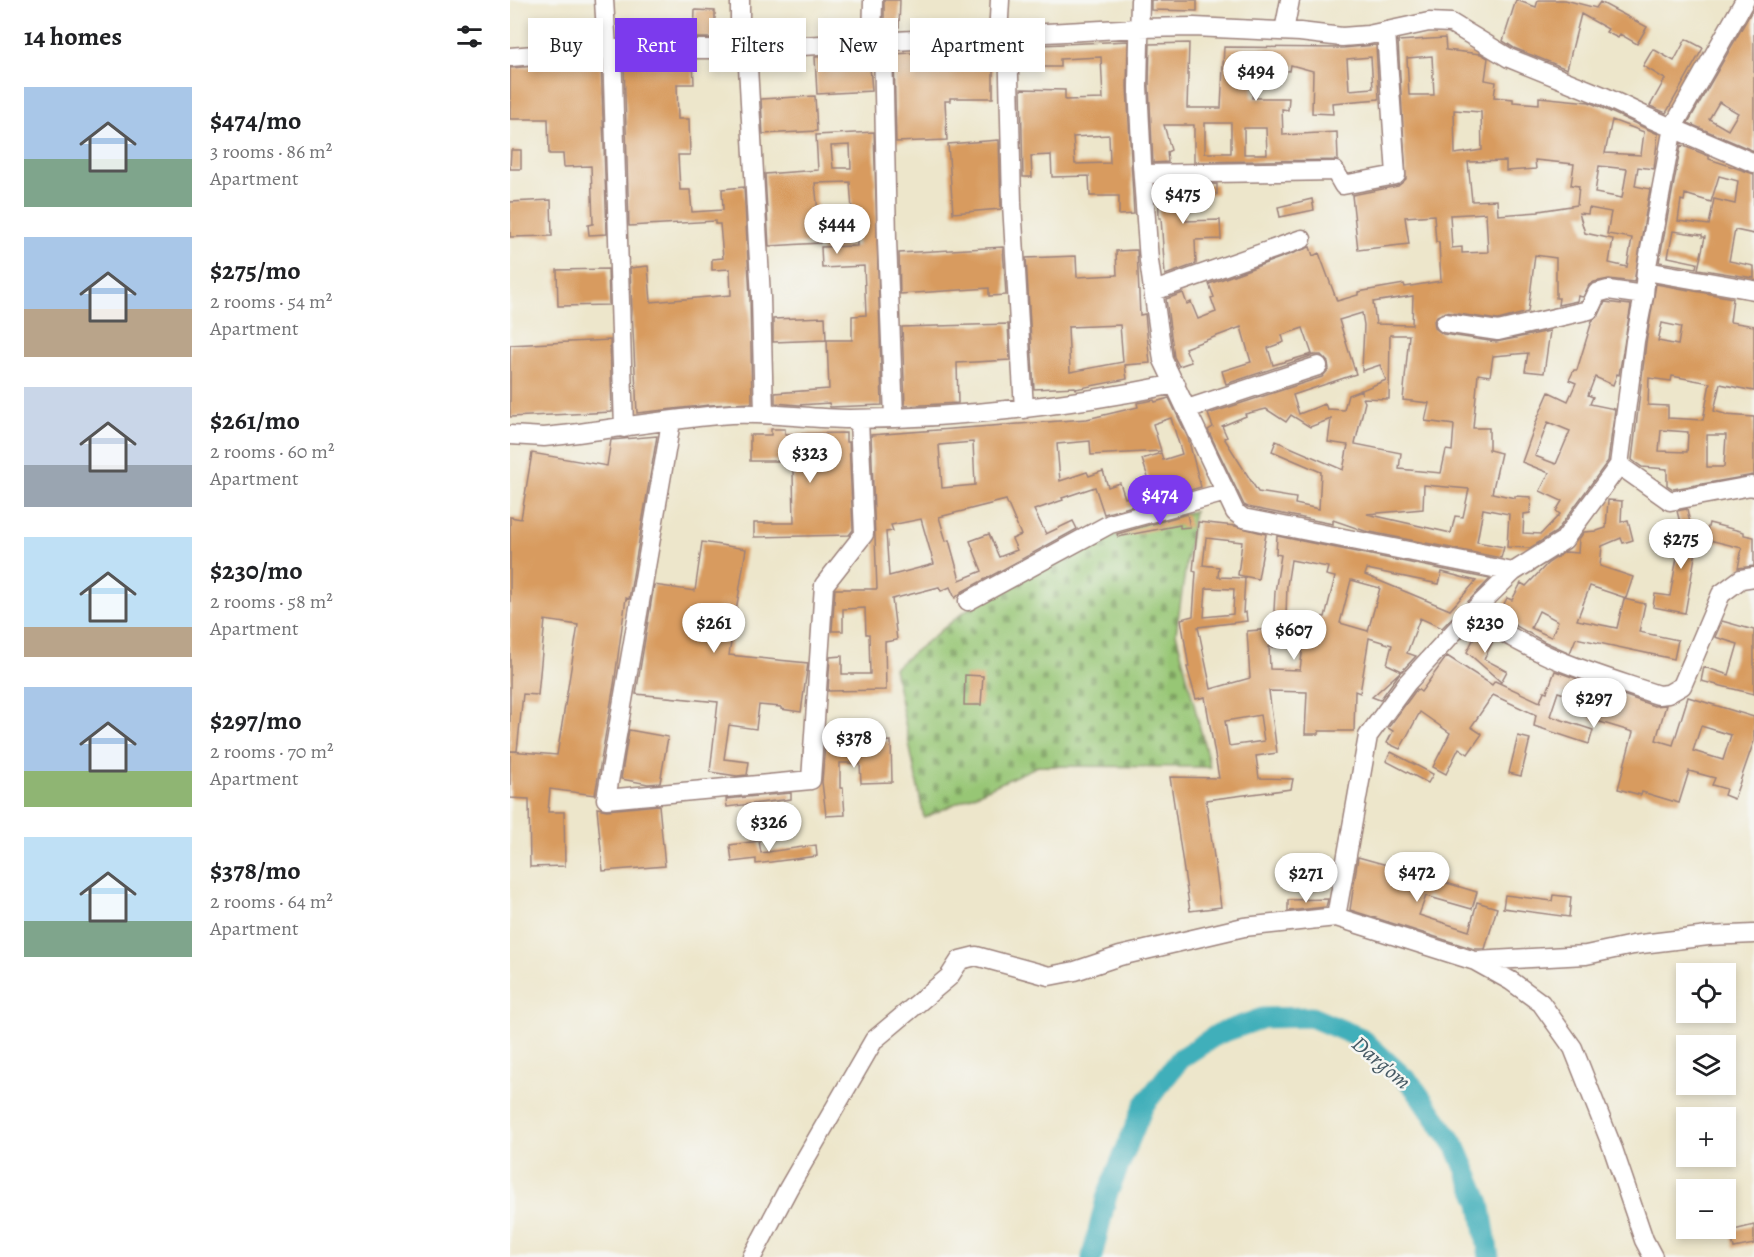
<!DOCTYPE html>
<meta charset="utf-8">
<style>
:root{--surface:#fff;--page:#f2f2f2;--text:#202124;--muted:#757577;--accent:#7c3aed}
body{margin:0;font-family:Alegreya,serif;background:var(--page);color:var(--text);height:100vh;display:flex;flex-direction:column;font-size:22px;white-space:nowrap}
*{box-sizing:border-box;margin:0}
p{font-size:20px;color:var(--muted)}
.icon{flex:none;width:33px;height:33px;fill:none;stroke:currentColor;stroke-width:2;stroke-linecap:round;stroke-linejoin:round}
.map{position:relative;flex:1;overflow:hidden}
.panel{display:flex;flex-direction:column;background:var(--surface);width:510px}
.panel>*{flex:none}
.banner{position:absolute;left:18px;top:18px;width:570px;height:54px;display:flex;gap:12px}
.fabs{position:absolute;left:1166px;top:963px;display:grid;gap:12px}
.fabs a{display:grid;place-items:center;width:60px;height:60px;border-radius:0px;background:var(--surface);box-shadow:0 3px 9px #0003;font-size:30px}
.price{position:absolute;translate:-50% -51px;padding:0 14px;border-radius:21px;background:#fff;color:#222;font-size:20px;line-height:39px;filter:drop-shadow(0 2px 3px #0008)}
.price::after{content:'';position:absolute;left:50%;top:36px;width:18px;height:14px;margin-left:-9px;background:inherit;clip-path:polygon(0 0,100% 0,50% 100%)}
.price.active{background:var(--accent);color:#fff}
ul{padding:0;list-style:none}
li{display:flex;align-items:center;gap:18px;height:150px;padding:0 24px}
li span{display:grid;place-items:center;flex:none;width:168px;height:120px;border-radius:0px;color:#555}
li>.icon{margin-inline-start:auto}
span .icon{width:72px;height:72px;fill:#fffc;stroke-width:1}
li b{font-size:26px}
h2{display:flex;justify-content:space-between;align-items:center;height:72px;padding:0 24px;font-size:26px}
.chip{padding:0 21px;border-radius:0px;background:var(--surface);box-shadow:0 3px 9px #0003;font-size:21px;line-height:54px}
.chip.active{background:var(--accent);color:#fff}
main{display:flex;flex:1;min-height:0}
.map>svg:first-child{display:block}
.cemetery{fill:url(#cemetery-stones);stroke:#707250;stroke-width:1.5}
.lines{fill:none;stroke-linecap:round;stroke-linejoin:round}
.river{stroke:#3fafba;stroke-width:21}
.building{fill:#d89b5f;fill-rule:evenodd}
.minor-casing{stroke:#9c827b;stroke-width:21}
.minor{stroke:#fff;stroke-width:18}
.labels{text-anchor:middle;stroke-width:5;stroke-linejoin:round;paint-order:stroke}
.water-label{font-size:22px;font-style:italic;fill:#465964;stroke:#f6f6f2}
</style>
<main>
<section class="panel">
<h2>14 homes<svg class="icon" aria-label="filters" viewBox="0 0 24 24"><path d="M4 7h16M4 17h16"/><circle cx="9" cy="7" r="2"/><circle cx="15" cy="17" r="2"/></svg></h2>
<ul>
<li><span style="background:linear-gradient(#a9c7e8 60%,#7fa58c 0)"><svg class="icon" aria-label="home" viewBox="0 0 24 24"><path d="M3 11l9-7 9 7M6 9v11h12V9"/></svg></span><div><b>$474/mo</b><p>3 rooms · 86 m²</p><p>Apartment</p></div></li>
<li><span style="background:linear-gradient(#a9c7e8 60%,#b9a48a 0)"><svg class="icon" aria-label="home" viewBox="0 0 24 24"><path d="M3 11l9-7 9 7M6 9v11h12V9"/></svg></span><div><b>$275/mo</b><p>2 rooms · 54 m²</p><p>Apartment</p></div></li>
<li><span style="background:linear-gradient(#c9d6e8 65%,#9aa5b1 0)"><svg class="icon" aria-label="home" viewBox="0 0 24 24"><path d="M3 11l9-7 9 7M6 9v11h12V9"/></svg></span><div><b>$261/mo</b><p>2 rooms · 60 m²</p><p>Apartment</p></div></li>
<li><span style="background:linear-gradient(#bfe0f5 75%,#b9a48a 0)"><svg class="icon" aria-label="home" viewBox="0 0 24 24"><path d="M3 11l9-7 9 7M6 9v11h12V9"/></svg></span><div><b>$230/mo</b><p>2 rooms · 58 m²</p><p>Apartment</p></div></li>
<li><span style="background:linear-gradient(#a9c7e8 70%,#8fb573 0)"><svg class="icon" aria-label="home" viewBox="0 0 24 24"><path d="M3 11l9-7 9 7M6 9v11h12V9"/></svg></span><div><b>$297/mo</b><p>2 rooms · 70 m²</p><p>Apartment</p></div></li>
<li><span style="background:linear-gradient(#bfe0f5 70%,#7fa58c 0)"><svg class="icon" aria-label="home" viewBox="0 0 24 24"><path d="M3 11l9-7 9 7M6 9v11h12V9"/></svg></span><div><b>$378/mo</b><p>2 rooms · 64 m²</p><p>Apartment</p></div></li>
</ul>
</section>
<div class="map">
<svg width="1244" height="1257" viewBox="0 0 1244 1257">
<defs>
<pattern id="cemetery-stones" width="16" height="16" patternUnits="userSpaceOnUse" patternTransform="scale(1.5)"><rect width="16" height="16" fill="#97c675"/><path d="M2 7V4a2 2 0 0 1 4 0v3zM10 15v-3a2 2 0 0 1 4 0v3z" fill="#7da060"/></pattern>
</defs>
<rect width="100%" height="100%" fill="#f6f6f2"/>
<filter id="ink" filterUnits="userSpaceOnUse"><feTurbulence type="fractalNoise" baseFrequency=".0167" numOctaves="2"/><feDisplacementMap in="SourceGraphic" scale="12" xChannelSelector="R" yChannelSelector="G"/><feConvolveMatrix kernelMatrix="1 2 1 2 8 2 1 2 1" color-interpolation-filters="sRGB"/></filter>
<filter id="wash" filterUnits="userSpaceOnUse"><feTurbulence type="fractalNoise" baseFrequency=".008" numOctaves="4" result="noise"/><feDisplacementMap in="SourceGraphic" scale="24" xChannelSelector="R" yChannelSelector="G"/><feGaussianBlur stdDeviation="1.35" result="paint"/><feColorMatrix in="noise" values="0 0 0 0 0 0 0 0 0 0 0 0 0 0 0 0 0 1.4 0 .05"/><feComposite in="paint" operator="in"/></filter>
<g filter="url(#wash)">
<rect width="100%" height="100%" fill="#ede6cb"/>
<path class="cemetery" d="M684,511L666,633L700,767L528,766L414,818L384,668L469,600L602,528Z"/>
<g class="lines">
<path class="river" d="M582,1257L597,1195L634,1105L671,1058L708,1034L753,1018L801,1017L851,1038L902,1085L946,1147L970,1203L979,1257"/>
</g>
<g id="blocks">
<path class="building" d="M374,0H390L389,27L374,26Z
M641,0H687V11L641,10Z
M1006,0L1026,7L1028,0H1055L1086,8L1090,2L1137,27L1127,44L1110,34L1108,38L1096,32L1098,29L1071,14L1057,69L1004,48L993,41Z
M1244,7V151L1178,123ZM1209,102L1228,113L1218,130L1199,119Z
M185,10L205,11V38H184Z
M935,38L936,50L971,54L978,58L975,80L986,82L984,97L1003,99V102L1029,104V97L1079,102L1148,134L1144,169L1128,167L1125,186L1140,189L1124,282L1099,279L1084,282L1079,285L1073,297L1068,296L1067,301L1048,305L1049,298H1046V258L1025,255L1018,312L988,320L936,312L927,316L924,321L925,328L933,334L986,342L1040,331L1034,373L1015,371L1018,353L983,356L980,376L968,374L963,428H979V450L991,453L982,493L1005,498V496L1021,497L1020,513L1014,514L1013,533L1031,534L1050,514L1046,511L1052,501L1030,491L1039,473L1012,462L1028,417L1039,392L1058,401L1066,383L1059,380L1064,370H1067L1082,321L1089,315L1095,302L1121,305L1109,375L1107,374L1103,385L1085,377L1078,395L1083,397L1080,404L1105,409L1098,461L1046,532L1020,548L997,547L999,514L973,509L967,542L994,547L991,558L855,531L823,520V524L738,507L734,505L698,430L703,427L698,414L812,377L819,369L818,362L811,355H804L716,384L712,371L741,362L731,327L675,348L681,362L669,366L664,357L656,299L673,293L677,304L681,302L688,319L706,312L701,298L704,297L699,284L800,247L803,256L809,253L827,301L848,295V292L894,284L895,287L931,281L929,242H926L924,215L895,217L899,244L848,250L842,195L888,186L896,179L888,41ZM922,56L924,95H899L897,58ZM944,110L971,112L972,150L945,154ZM1102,120L1134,132L1131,155L1095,153ZM1025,160L1064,164L1061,185L1069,186L1067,205L1029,211V212L988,215L987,200L962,201L958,162L996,161V171L1026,169ZM1089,166L1117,169L1112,198L1085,193ZM1079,208L1101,212L1097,234L1122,238L1117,267L1099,263L1103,239L1075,233L1069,213L1078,214ZM976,213L978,252L952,253V247L942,248L940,215ZM903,296L902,325L866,324L863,302ZM852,313L854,325L852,371L870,365L876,380L852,390V394L851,390L838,395L834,410L817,409L815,404L789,414L783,395L846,374L829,320ZM793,328L802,354L763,365L758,348L774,342L772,335ZM880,335H899L893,400L919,403L915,421L944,425L942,451L936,450L931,473L889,469L891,453L845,444L855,402L853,398L879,399ZM756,409L776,422L781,415L800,427L821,419L818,442L838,445L833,470L766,441L762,451L811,472L809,509L785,504L786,498L748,492L714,438L717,437L712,426L736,416L735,414ZM1038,422L1060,431L1046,464L1025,456ZM914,485L959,489L953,517L945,516L941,533L857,514L913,509Z
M1176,39L1193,48L1156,113L1140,106L1155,79L1133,66L1143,49L1164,61Z
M618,41L617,86L624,214L609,215V196H580L579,176L542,177L541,155L521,156L522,177H513L511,89L555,90V100L593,99L591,57L550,59V67H510V46ZM599,135L600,163L565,164L563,137Z
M679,43L677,108H711L714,47L833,48L866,45L869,99L822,103L823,114L802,113L803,71L781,65L780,71L744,68L742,98H779L778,110L772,109L773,135L827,132L828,160L684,162V125H654L661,150L657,152L658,162L643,163L639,86L640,44ZM861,57L863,88L839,90L837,59ZM695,123H721V153H695ZM734,128H756L757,154H734Z
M487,48V62H483V98H440V101H435L437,140L386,142L384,54Z
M359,54L362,91L307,94L305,57Z
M183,60L184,84H167L168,119H179L180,155H168L170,190H180L182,212L213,210L212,189L234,187L240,297L242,403L199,405L127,413L120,268L138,266L141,302L221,295L220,269L202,270V259L213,258L210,224H205V221L119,226L114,62Z
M91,61L97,234L79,235L78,225L83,224L81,166L54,167L53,154H39L38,119H0V68Z
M305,96L307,131L253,134L251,99Z
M364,132L372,405L320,407L319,403L289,405L265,403V393L319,389L317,340H342V316L356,315L354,266L312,268L311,247L347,246L346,224L309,226L310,243L259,246L255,174L308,170L306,135ZM340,145L341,168H323L321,146ZM340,182L342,210L308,212L305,183Z
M489,140L491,209L443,213L438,144Z
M1171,145L1199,156V159L1244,174V234L1225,230L1219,261L1244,266V278L1188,269L1195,237H1192V235L1163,231L1158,257L1187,263L1186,268L1149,262ZM1209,176L1228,181L1225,204L1204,199L1199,225L1168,221L1171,200L1174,201L1175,194L1201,202Z
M1,150H11V169H0Z
M707,184V194L675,195V221L710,220L711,239L685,240L686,264L655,275L651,218H649L648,185Z
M802,199L804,210L770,217L768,207Z
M41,200L42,236L0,237V202Z
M493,247L496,295L479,296V288L390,294L389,253Z
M627,250L630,315L635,314L640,363L615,365L617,379L566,389L565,387L524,389L516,258L566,256L567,277L607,275L606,251ZM610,325L613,362L560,372L558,327Z
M98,269L99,305L48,306L47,270Z
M1146,284L1223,298L1220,322L1244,326V391L1210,384L1204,411L1215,414V415L1244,417V475L1163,489L1157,485V469L1132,467L1122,460L1136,343ZM1152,323L1171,327L1168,345L1148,341ZM1162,376L1200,383L1193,420L1158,418V406L1138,405L1139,378L1161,381ZM1151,430L1178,432L1177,452L1149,451ZM1197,435H1216L1214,467H1197Z
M315,317L316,340L263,342V319Z
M498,324L500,360L447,363L448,403L395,406L392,327Z
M100,340L102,412L0,417V345Z
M659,398L678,438L691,487L594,514L585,487L552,498L553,500L524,510L536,534L563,521L567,529L453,591L445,598L440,587L431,591L429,587L382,599L387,640L375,642L376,690L318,691L320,657L332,656V674H360L359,634H356L355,608L333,609V631H322L325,589H367L361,435L577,419L628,407L627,403L644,400L645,402ZM661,418L672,454L653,460L651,453L632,459L642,490L615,498L610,483L598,487L593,471L579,476L577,472L550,481L547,444L580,441L581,455L651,451L643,424ZM463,442L465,485L432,488L429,445ZM496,500L511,535L502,539L507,550L489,557L479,534L460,541L472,571L450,580L439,540L436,541L429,517ZM411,519L424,564L379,576L376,532L383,531L381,525Z
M261,429H275V434L336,433V442H339L343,530L339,535L244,537V523H284L283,471H320V453H284V461H240V435H261Z
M147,436L119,599L116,598L104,685L85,795L40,789L38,812H54L55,866L20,867L19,799L0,798V751L47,755L68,625L35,620L28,695L13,694L7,751H0V517L11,519L22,453L97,466L101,440Z
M1098,500L1112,501L1111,522L1118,520L1123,540L1113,543L1111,538L1092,546L1090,566L1123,577L1116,598L1080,586L1067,620L1107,628L1114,599L1135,604L1129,632L1168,640L1164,659L1066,638L1060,653L1033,641L992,618L995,612L991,610L997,598L1002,600L1011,583L1016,586L1037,564L1055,552L1068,553L1069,539L1074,532L1087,531L1096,528ZM1029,611L1048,621L1041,637L1021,628Z
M1177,509L1186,551L1175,613L1143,607L1145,594L1160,596L1172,530L1167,511Z
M677,514L680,527L670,528V525L608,537L607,534Z
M688,522L725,526L756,534L748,579L728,575L732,542L696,538L693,565L709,567L708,577L735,578L733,613L736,612L737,621L688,627L701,689L740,678L737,631L763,629L765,592L771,555L766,554L767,536L980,579L932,628L910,618L897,653L906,656L892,671L877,664L882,645L859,638L850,693L845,691L844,731H809V734H795L797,692L759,691L767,753L746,756L749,778L783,779L781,789L696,800L711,907L680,911L660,777L709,778L695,697L686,699L677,667H679L671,619L683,616L686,572L683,571ZM781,560L818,567L816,575L825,577L815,617L776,615L777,586ZM857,569L929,584L932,572L966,581L940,610L855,575ZM841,580L870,588L858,631L830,623ZM696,588L724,589L723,614L694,617ZM793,646L790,670L760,669L759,647ZM750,715L754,741L719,746L715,721Z
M1199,523L1234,532V535L1244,537V566L1228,568L1232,548L1195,539Z
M192,542L236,549L219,655L298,663L291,712L271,709V707L249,705L246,729L219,725L214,759L239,762L237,775L227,776L200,772L208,702L126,694L144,585L185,591Z
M1212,621L1244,630V694L1191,681L1194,667L1219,675L1228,644L1205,637Z
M969,628L984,639L974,659L997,671L991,682L957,652Z
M937,656L982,685L985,681L1030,702L1034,691L1037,692L1045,671L1144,706L1156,705L1146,740L1163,745L1178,697L1244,717V741L1224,799L1214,795L1216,789L1202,785L1205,778L1179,771L1169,803L1132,792L1131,795L1108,789L1123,732L1080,719L1085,704L1048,692L1040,716L1083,730L1079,744L1024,726L1026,715L983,695L961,727L972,734L958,754L949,748L936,774L923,767L940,733L910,712L890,749L877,743L883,731L878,728L906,690L907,689L911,692ZM1191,726L1221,735L1213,760L1183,751Z
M891,671L870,700L862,697Z
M455,675L473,676L471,705H454Z
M119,730L158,737L150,783L138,784L111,779Z
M1008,736L1020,739L1011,776L999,773Z
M381,741L382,782L351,783L350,763H330V788H333L335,815L316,816L312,782L315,744Z
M881,752L923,774L918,783L876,761Z
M281,793V799L217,807L216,799Z
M149,805L155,866L93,871L87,808L97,810Z
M249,841L251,853L306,845L307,856L246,864V859L222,862L220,845Z
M848,857L895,870L923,881V879L967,892L962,909L916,896L909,915L959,931L967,902L987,908L975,949H964L840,910Z
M995,895L1042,901L1043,895L1061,897L1059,917L993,908Z
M818,899L816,907L778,911V900Z
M1244,1225V1244L1224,1248L1220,1231Z"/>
</g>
</g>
<g filter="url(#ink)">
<use href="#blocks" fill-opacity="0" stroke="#9c827b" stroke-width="1.5"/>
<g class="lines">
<defs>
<path id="minor" d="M94,0L97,49
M230,0V38L237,49L251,297L254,414
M630,0L628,86L632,164L639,261L653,360L725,512L733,518L1003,572
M774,31L780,0
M498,35L502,203L514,409
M488,36L490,0
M362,43L363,0
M373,43L377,240L384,417
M102,49L114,428
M0,57L97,49H237L629,28L684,27L790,32L832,37L858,35L919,22L941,23L999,58L1093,96L1139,118L1244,163
M633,174L825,171L833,185L886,175L876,31
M1136,271L1244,290
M644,291L792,239
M935,323L988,331L1079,310L1087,293L1098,290L1134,295
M677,409L808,366
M161,422L96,799L301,780L314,585L354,534L349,419
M0,435L34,437L53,435C109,428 165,418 221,414C261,412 300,419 339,419C450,418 558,406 666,384
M1109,465L1160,501L1241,486L1244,487
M458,601L600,524L716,492
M964,610C1014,655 1086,674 1148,695L1158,694L1172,686L1211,594L1231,579L1244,577
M826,917L858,736L897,683L964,610L1003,572L1054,540L1109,465L1125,341L1134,295L1136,271L1163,127L1235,0
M965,961L1001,981L1031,1003L1063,1048L1103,1149L1134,1240L1143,1257
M242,1257L278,1189L364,1040L439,977L450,960L466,956L539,976L565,971L610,956L734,927L826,917L965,961L1076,955L1123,945L1198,936L1244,934"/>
</defs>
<use href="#minor" class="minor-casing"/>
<use href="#minor" class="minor"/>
</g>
</g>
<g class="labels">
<g class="water-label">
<text transform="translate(872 1062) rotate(40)" y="8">Darg'om</text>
</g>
</g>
</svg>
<div class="fabs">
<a><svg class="icon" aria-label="locate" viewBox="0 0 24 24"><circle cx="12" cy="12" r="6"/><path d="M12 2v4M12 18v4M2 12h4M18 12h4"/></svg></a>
<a><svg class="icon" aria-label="layers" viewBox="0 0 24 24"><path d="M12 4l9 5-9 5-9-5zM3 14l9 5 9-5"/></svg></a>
<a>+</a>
<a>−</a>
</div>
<b class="price" style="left:746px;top:102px">$494</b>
<b class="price" style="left:673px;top:225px">$475</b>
<b class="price" style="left:327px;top:255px">$444</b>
<b class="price" style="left:300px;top:484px">$323</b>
<b class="price active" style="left:650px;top:526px">$474</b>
<b class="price" style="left:1171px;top:570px">$275</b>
<b class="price" style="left:204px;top:654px">$261</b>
<b class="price" style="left:975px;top:654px">$230</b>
<b class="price" style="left:784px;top:661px">$607</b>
<b class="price" style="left:1084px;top:729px">$297</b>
<b class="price" style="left:344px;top:769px">$378</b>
<b class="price" style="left:259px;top:853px">$326</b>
<b class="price" style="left:907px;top:903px">$472</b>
<b class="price" style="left:796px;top:904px">$271</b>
<div class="banner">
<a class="chip">Buy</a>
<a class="chip active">Rent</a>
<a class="chip">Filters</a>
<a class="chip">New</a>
<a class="chip">Apartment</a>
</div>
</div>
</main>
